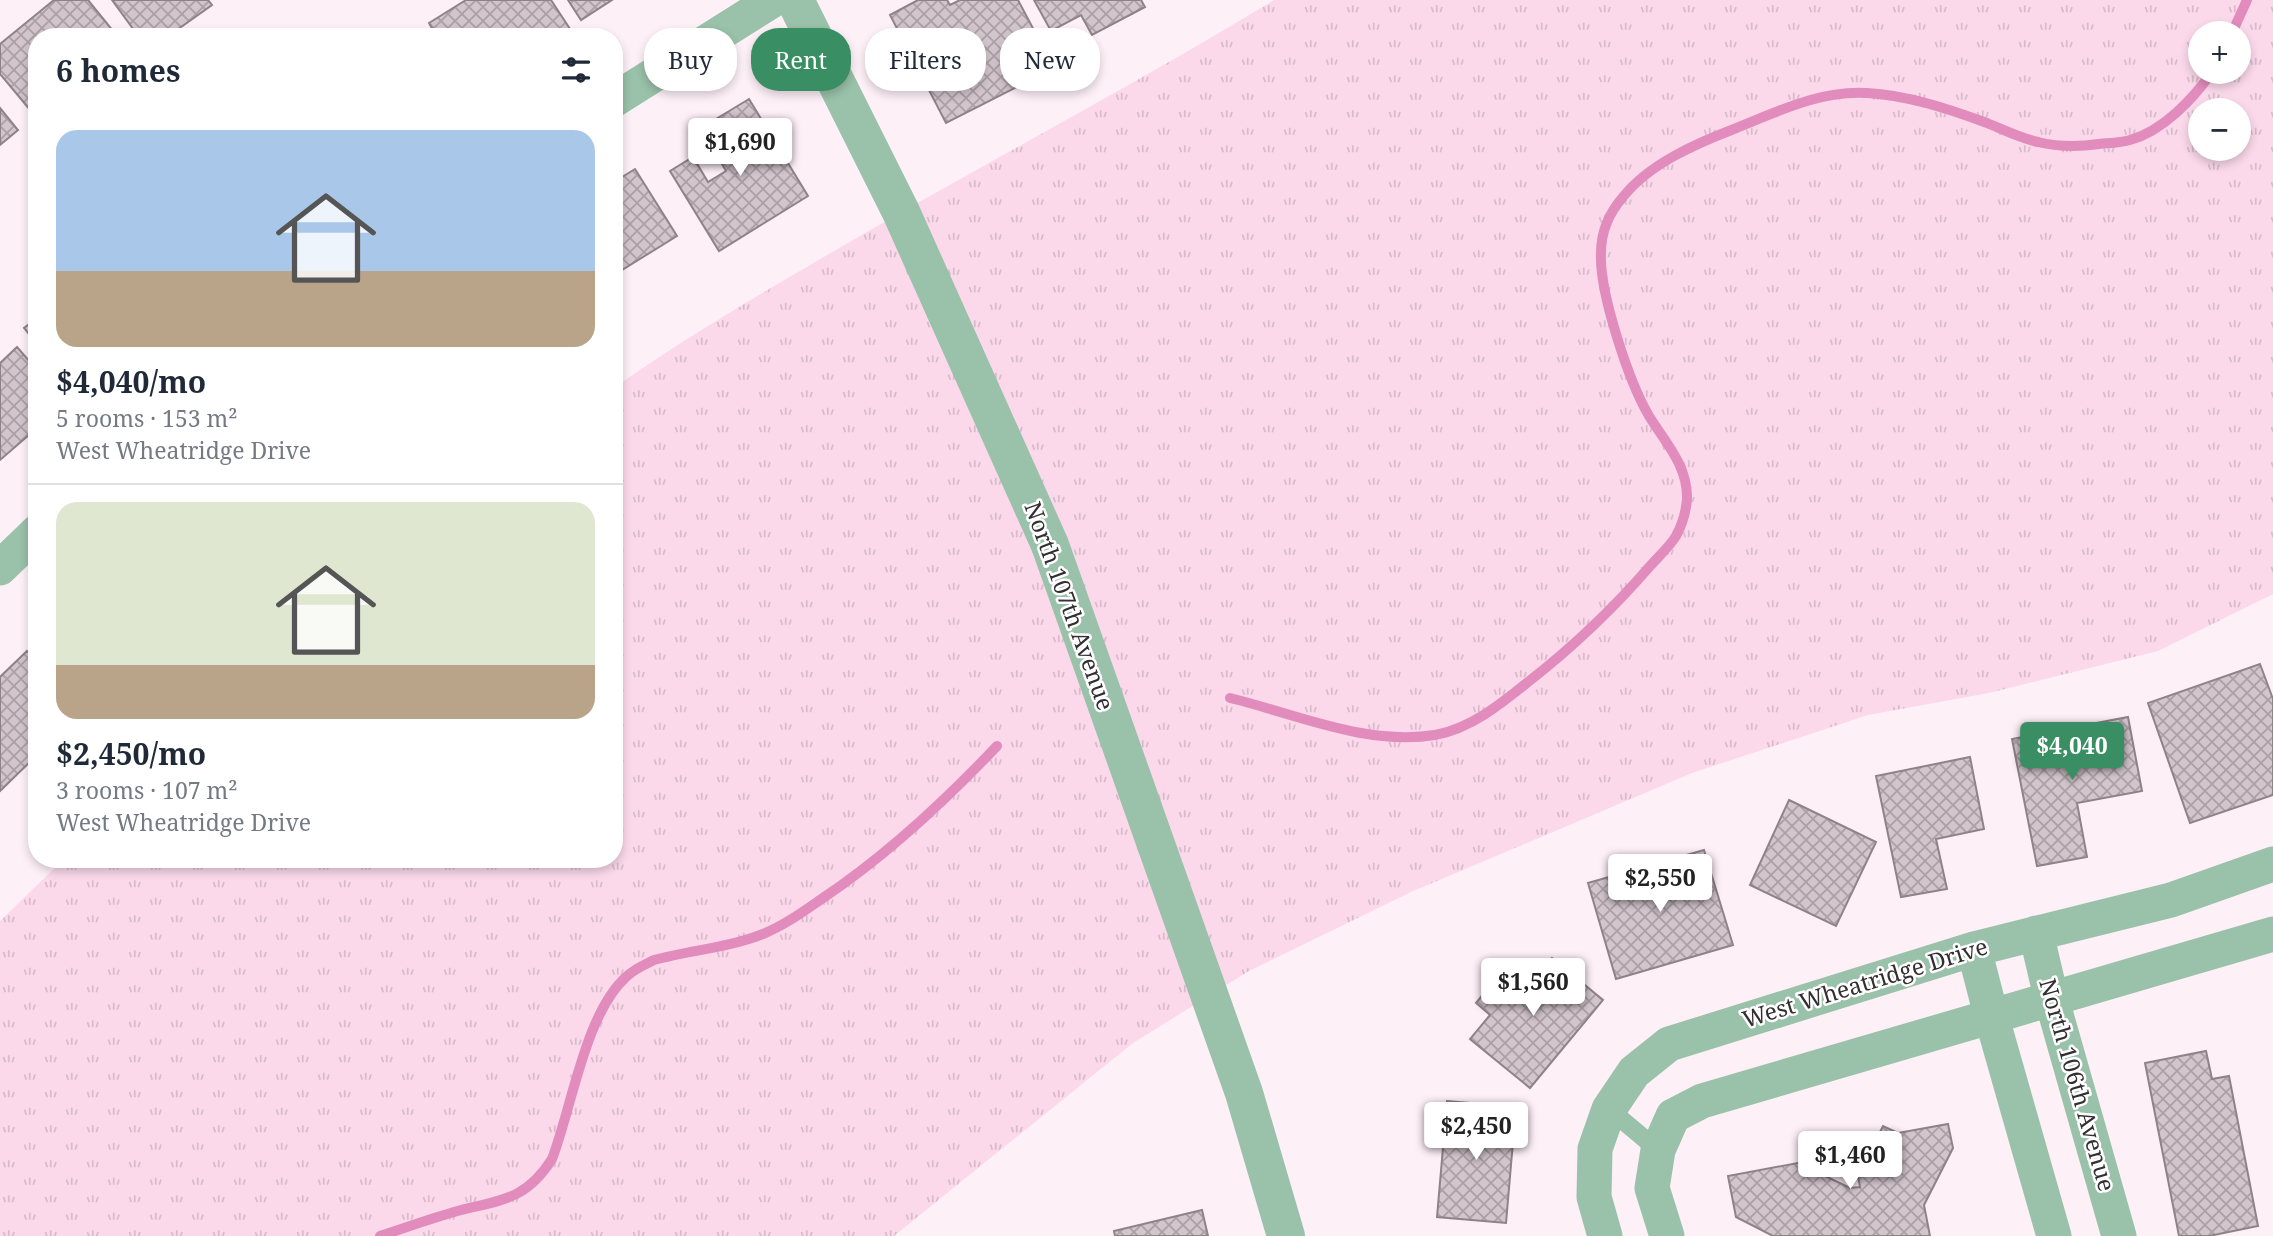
<!DOCTYPE html>
<meta charset="utf-8">
<style>
:root{--surface:#fff;--page:#f2f2f3;--text:#1f2937;--muted:#747a83;--line:#e0e1e3;--accent:#398f63}
body{margin:0;font-family:"Noto Serif",serif;background:var(--page);color:var(--text);height:100vh;display:flex;flex-direction:column;font-size:26px;white-space:nowrap}
*{box-sizing:border-box;margin:0}
p{font-size:23px;color:var(--muted)}
.icon{flex:none;width:38px;height:38px;fill:none;stroke:currentColor;stroke-width:2;stroke-linecap:round;stroke-linejoin:round}
.map{position:relative;flex:1;overflow:hidden}
.drawer{position:absolute;left:28px;top:28px;width:595px;height:840px;display:flex;flex-direction:column;background:var(--surface);border-radius:28px;box-shadow:0 4px 10px #0003}
.drawer>*{flex:none}
.top-card{position:absolute;left:644px;top:28px;width:665px;height:63px;display:flex;gap:14px}
.tools{position:absolute;left:2188px;top:21px;display:grid;gap:14px}
.tools a{display:grid;place-items:center;width:63px;height:63px;border-radius:50%;background:var(--surface);box-shadow:0 4px 10px #0003;font-size:35px}
.price{position:absolute;translate:-50% -60px;padding:0 16px;border-radius:7px;background:#fff;color:#222;font-size:23px;line-height:46px;filter:drop-shadow(0 2px 4px #0008)}
.price::after{content:'';position:absolute;left:50%;top:42px;width:21px;height:16px;margin-left:-10px;background:inherit;clip-path:polygon(0 0,100% 0,50% 100%)}
.price.on{background:var(--accent);color:#fff}
ul{padding:0;list-style:none}
li{display:grid;align-content:center;gap:14px;height:371px;padding:0 28px}
li+li{border-top:2px solid var(--line)}
li span{display:grid;place-items:center;height:217px;border-radius:21px;color:#555}
li>.icon{margin-inline-start:auto}
span .icon{width:126px;height:126px;fill:#fffc;stroke-width:1}
li b{font-size:30px}
h2{display:flex;justify-content:space-between;align-items:center;height:84px;padding:0 28px;font-size:30px}
.pill{padding:0 24px;border-radius:28px;background:var(--surface);box-shadow:0 4px 10px #0003;font-size:24px;line-height:63px}
.pill.on{background:var(--accent);color:#fff}
.map>svg:first-child{display:block}
.grass{fill:url(#grass-tufts);fill-rule:evenodd}
.lines{fill:none;stroke-linecap:round;stroke-linejoin:round}
.stream{stroke:#e18cbc;stroke-width:10}
.building{fill:url(#building-cross-hatch);stroke:#8f8389;stroke-width:2}
.service{stroke:#9ac1a9;stroke-width:18}
.minor{stroke:#9ac1a9;stroke-width:35}
.tertiary{stroke:#9ac1a9;stroke-width:38}
.labels{text-anchor:middle;stroke-width:5;stroke-linejoin:round;paint-order:stroke}
.street-label{font-size:23px;fill:#332e31;stroke:#fff}
</style>
<div class="map">
<svg width="2273" height="1236" viewBox="0 0 2273 1236">
<defs>
<pattern id="grass-tufts" width="24" height="20" patternUnits="userSpaceOnUse" patternTransform="scale(1.75)"><rect width="24" height="20" fill="#fbd9eb"/><path d="M3 7l-1-3M5 7V3M7 7l1-3M15 17l-1-3M17 17v-4M19 17l1-3" fill="none" stroke="#d8bbca"/></pattern>
<pattern id="building-cross-hatch" width="8" height="8" patternUnits="userSpaceOnUse" patternTransform="scale(1.75)"><rect width="8" height="8" fill="#d2c5cb"/><path d="M0 0l8 8M0 8l8-8" fill="none" stroke="#aba0a5"/></pattern>
</defs>
<rect width="100%" height="100%" fill="#fef0f7"/>
<path class="grass" d="M1274,0H2273V594L2158,651L1989,693L1868,715L1692,773L1411,892L1249,971L1133,1043L894,1236H0V921L64,859H614V388C679,342 748,301 817,261C968,172 1124,91 1274,0ZM2200,33H2238V72H2200ZM2200,110H2238V149H2200Z"/>
<g class="lines">
<path class="stream" d="M2232,33L2247,0
M1230,698C1296,714 1366,746 1435,735C1470,729 1501,704 1528,682C1573,647 1613,609 1651,565C1659,556 1670,546 1676,536C1682,525 1686,511 1687,499C1688,466 1665,442 1649,416C1629,382 1599,292 1601,253C1601,232 1609,213 1623,197C1649,164 1695,144 1734,129C1777,112 1820,90 1867,93C1907,95 1949,109 1987,123C2004,130 2020,138 2038,142C2058,147 2078,147 2099,144C2109,143 2120,143 2130,140C2163,131 2193,99 2212,72
M380,1236C405,1228 429,1219 454,1212C498,1200 525,1202 552,1159C572,1107 585,1014 626,977C634,969 644,965 654,960C690,950 728,948 763,934C785,925 804,911 823,898C887,855 944,802 997,746"/>
</g>
<path class="building" d="M54,0H88L118,37H37V106L31,111L0,74V44Z
M112,0H208L212,5L167,37H139Z
M466,0H551L570,29L557,37H437L429,23Z
M568,0H612L581,20Z
M918,0H947L950,5L960,0H1018L1054,68L946,123L890,15Z
M1034,0H1141L1145,7L1092,35L1081,15L1051,31Z
M749,99L808,196L719,251L670,171L693,157L708,182L726,171L701,128Z
M0,108L18,130L0,145Z
M635,169L677,236L614,275V182Z
M37,318V344L24,328Z
M17,347L37,370V428L0,460V363Z
M27,651L37,661V755L0,791V677Z
M2260,664L2273,699V795L2190,823L2148,703Z
M2128,717L2142,791L2077,803L2087,857L2037,866L2012,739Z
M1970,757L1984,829L1936,839L1947,889L1901,897L1876,776Z
M1789,800L1876,842L1836,926L1750,885Z
M1704,850L1733,945L1616,979L1588,883Z
M1552,958L1603,1000L1530,1088L1470,1039L1490,1015L1476,1003L1509,963L1533,982Z
M2206,1051L2212,1079L2229,1076L2258,1226L2209,1236H2179L2145,1063Z
M1447,1101L1516,1107L1506,1223L1437,1217Z
M1948,1124L1953,1148L1924,1205L1930,1236H1773L1736,1217L1728,1176L1798,1163L1850,1188L1860,1187L1858,1176L1883,1126L1898,1133Z
M1202,1210L1208,1236H1115L1114,1231Z"/>
<g class="lines">
<path class="service" d="M1609,1109L1658,1150"/>
<path class="minor" d="M614,100L773,0
M0,568L37,532
M2036,933L2051,997L2119,1236
M1974,949L1991,1015L2054,1236
M1605,1236L1594,1197L1595,1149L1609,1109L1634,1072L1669,1044L1974,949L2171,900L2273,864
M1667,1236L1652,1188L1658,1150L1673,1116L1702,1101L2273,934"/>
<path class="tertiary" d="M795,0L901,212L1050,545L1244,1093L1286,1236"/>
</g>
<g class="labels">
<g class="street-label">
<text transform="translate(1069 606) rotate(70)" y="8">North 107th Avenue</text>
<text transform="translate(1865 983) rotate(-17)" y="8">West Wheatridge Drive</text>
<text transform="translate(2077 1085) rotate(74)" y="8">North 106th Avenue</text>
</g>
</g>
</svg>
<div class="tools">
<a>+</a>
<a>−</a>
</div>
<b class="price" style="left:740px;top:178px">$1,690</b>
<b class="price on" style="left:2072px;top:782px">$4,040</b>
<b class="price" style="left:1660px;top:914px">$2,550</b>
<b class="price" style="left:1533px;top:1018px">$1,560</b>
<b class="price" style="left:1476px;top:1162px">$2,450</b>
<b class="price" style="left:1850px;top:1191px">$1,460</b>
<div class="top-card">
<a class="pill">Buy</a>
<a class="pill on">Rent</a>
<a class="pill">Filters</a>
<a class="pill">New</a>
</div>
<section class="drawer">
<h2>6 homes<svg class="icon" aria-label="filters" viewBox="0 0 24 24"><path d="M4 7h16M4 17h16"/><circle cx="9" cy="7" r="2"/><circle cx="15" cy="17" r="2"/></svg></h2>
<ul>
<li><span style="background:linear-gradient(#a9c7e8 65%,#b9a48a 0)"><svg class="icon" aria-label="home" viewBox="0 0 24 24"><path d="M3 11l9-7 9 7M6 9v11h12V9"/></svg></span><div><b>$4,040/mo</b><p>5 rooms · 153 m²</p><p>West Wheatridge Drive</p></div></li>
<li><span style="background:linear-gradient(#dfe7d0 75%,#b9a48a 0)"><svg class="icon" aria-label="home" viewBox="0 0 24 24"><path d="M3 11l9-7 9 7M6 9v11h12V9"/></svg></span><div><b>$2,450/mo</b><p>3 rooms · 107 m²</p><p>West Wheatridge Drive</p></div></li>
</ul>
</section>
</div>
